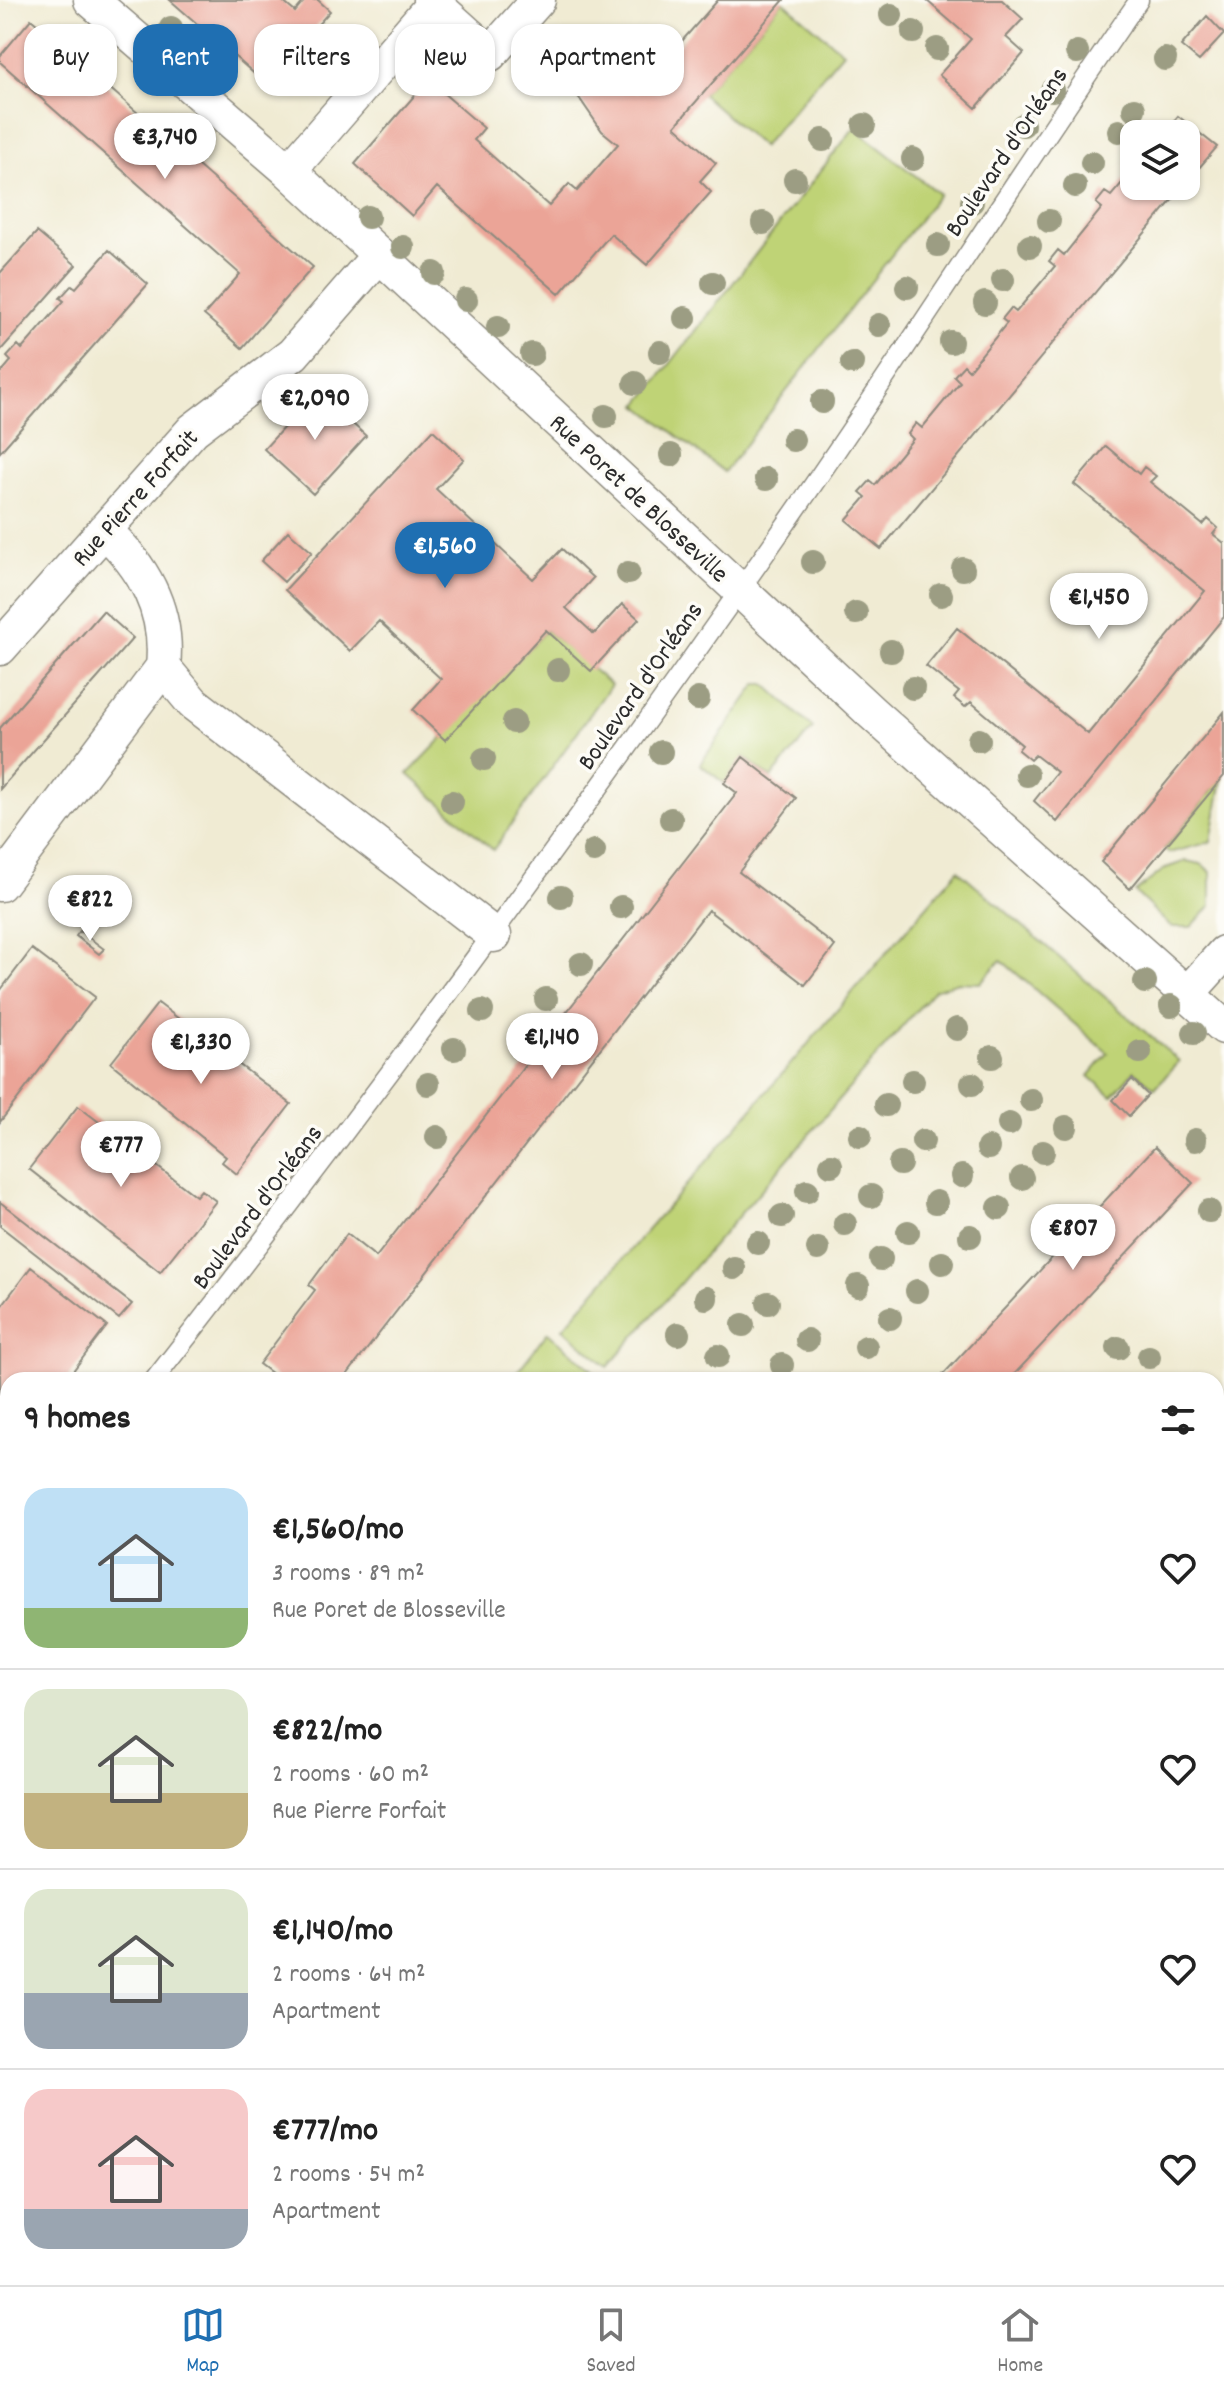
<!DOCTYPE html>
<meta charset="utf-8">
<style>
:root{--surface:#fff;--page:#f6f6f6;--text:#222;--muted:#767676;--line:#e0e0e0;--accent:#1f6fb2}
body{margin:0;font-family:Dekko,sans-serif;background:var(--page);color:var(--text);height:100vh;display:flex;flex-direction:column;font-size:30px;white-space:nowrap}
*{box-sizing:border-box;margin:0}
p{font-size:26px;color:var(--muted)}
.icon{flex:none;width:44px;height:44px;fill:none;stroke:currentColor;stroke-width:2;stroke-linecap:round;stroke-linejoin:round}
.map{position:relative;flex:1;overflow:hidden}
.sheet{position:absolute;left:0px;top:1372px;width:1224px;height:914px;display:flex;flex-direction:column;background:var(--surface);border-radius:24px 24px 0 0;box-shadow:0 2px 6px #0004}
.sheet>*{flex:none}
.banner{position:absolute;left:24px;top:24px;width:800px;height:72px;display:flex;gap:16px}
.fabs{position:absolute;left:1120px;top:120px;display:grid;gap:16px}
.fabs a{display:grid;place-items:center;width:80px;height:80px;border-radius:16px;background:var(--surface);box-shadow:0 2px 6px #0004;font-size:40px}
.price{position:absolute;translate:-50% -68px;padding:0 18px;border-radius:28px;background:#fff;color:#222;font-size:26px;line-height:52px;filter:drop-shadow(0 2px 4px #0008)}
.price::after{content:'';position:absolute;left:50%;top:48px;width:24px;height:18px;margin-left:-12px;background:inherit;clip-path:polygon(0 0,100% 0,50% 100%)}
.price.on{background:var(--accent);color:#fff}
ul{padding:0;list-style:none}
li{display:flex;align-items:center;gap:24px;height:200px;padding:0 24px}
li+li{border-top:2px solid var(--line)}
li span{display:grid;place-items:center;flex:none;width:224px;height:160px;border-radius:24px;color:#555}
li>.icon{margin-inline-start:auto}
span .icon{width:96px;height:96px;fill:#fffc;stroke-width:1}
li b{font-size:34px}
h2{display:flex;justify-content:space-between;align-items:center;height:96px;padding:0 24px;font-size:34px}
.chip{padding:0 28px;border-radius:24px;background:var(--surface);box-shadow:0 2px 6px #0004;font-size:28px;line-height:72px}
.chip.on{background:var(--accent);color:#fff}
.menu{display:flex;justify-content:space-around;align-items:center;height:112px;border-top:2px solid var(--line);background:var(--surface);font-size:22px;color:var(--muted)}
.menu a{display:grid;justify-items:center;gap:4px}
.menu .on{color:var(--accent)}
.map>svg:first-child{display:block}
.green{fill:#bfd376;stroke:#757f50;stroke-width:2}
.building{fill:#eba497}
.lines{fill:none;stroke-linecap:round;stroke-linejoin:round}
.service-casing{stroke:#8e8b7f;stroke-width:21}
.pedestrian-casing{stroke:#8e8b7f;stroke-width:29}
.minor-casing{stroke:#8e8b7f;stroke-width:37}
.primary-casing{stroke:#8e8b7f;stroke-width:47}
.service{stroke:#fff;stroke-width:18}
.pedestrian{stroke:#fff;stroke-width:26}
.minor{stroke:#fff;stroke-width:34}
.primary{stroke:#fff;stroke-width:44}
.tree{fill:#9c9d83}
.labels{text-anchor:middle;stroke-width:7;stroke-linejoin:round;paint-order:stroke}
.street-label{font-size:26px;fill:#2b2b2b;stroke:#fdfcf7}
</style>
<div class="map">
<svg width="1224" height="2285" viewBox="0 0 1224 2285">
<rect width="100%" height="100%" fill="#fdfcf7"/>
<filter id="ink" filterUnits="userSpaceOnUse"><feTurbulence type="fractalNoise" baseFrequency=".0125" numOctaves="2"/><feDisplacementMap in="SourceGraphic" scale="16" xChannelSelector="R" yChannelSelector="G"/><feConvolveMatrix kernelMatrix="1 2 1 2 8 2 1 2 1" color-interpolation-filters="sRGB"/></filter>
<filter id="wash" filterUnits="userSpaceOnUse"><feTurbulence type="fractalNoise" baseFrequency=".006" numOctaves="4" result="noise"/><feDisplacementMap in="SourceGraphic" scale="32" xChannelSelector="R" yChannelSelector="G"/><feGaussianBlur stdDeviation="1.8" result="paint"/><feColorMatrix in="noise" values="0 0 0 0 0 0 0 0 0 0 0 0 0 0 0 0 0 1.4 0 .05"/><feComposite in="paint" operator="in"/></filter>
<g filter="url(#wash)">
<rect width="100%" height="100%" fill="#f0ebd3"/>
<path class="green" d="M783,1L843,52L762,147L702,94Z
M854,128L939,194L724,472L638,405Z
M546,630L611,685L493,850L408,774Z
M757,684H765L813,728L771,778L744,757L724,783L700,764Z
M1222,778L1211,842L1169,853L1164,849Z
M1186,861L1201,864L1211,872V906L1191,927H1171L1135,892L1166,868Z
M958,870L1179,1061L1155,1088L1134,1071L1112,1096L1089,1076L1108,1053L1001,960L980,983L958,982L934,990L608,1367L563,1328Z
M548,1332L604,1380H511Z"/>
<g id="blocks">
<path class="building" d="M170,0H281L295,12L305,0H318L330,11L314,29L332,45L299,82L281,66L266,84Z
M718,0H784L675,126L716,163L700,181L711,192L647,265L611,234L559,294L437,187L412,216L355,164L428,80L484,128L474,140L549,206L569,184L577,191L618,144L602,131L562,73L584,47L636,93Z
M926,0H1002L1023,19L1006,37L1024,53L976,108L939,75L971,39Z
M1207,16L1224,34L1199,61L1181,46Z
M31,19L313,267L242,348L204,315L240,274L0,62V56Z
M1178,116L1217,147L1186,183V134H1163Z
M1134,169V186H1184L881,549L846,520L866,497L860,492L870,481L875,485L913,439L908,434L916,423L922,428L960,382L954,376L964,365L969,370L1007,323L1002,319L1011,308L1016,312L1055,266L1049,261L1058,250L1064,255L1102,208L1096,203L1105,192L1111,196Z
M37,232L76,265L0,351V273Z
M109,250L148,284L0,452V374L11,361L7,357L18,345L22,349L64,301L60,298L72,285L76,288Z
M317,391L366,436L313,494L264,449Z
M433,430L464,459L436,489L533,579L562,549L593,578L566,608L594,634L622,604L639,619L591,671L546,630L445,740L413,710L441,679L379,621L350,651L285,590Z
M1106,446L1139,474L1144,467L1156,476L1150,482L1203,525L1208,519L1218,528L1213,534L1224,543V617L1057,822L1034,801L1057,772L1035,755L1030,760L1018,750L1022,745L971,702L965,707L954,698L959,692L926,666L957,628L1088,734L1205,591L1074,484Z
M288,531L312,552L284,582L261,561Z
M103,611L133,638L0,789V728Z
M1224,712V776L1130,889L1101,862Z
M743,757L796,798L739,872L835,946L805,985L708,910L343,1380H280L259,1364L315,1290L309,1285L347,1234L376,1257L737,793L724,783Z
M80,931L104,949L99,954L76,936Z
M32,949L95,997L0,1122V991Z
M158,1003L291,1104L237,1174L222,1162L226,1157L111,1063Z
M1132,1079L1148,1095L1129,1116L1113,1100Z
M78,1106L196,1196L201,1190L216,1201L160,1272L29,1169Z
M1155,1147L1193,1183L1009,1380H938Z
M0,1202L132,1304L119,1319L0,1226Z
M31,1267L107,1326L66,1380H8V1455L0,1466V1308Z
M1216,1660L1224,1667L1221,1734L1216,1730Z
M1216,2125H1224V2195H1216Z
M0,2195L8,2204V2257L0,2264Z
M217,2278H353L359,2285H223Z
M848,2278H899L892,2285H842Z
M910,2278H953L946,2285L940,2281L936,2285H917Z"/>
</g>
</g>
<g filter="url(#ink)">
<use href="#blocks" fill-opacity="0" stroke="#8e8b7f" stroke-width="2"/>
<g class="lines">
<defs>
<path id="service" d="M154,1380C370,1105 577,823 777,537C901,360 1016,177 1139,0
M0,1575L8,1565
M0,1737L8,1745
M1216,2070H1224
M1216,2210H1224
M492,2278L499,2285
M985,2278L992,2284"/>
<path id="pedestrian" d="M0,2172L8,2181
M92,2278L98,2285
M206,2278L212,2285"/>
<path id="minor" d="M91,0L289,171L872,713L1224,1027
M430,0L490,54L538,0
M289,171L437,0
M0,648L193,430L293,354L379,255
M163,667L193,703L494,935
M0,884L163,667C169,611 144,567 104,530
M1188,993L1224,953
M1216,1814L1224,1806
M1216,1956H1224
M781,2285L788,2278"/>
<path id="primary" d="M0,1661L8,1670
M0,1805L8,1814
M433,2278L439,2285
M559,2278L566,2285"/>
</defs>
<use href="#service" class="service-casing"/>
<use href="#pedestrian" class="pedestrian-casing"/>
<use href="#minor" class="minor-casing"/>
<use href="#primary" class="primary-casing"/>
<use href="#service" class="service"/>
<use href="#pedestrian" class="pedestrian"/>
<use href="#minor" class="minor"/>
<use href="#primary" class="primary"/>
</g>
<g class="tree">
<circle cx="891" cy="15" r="12"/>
<circle cx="171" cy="28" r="12"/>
<circle cx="913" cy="32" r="12"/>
<circle cx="193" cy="45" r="12"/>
<circle cx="937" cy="49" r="12"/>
<circle cx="1077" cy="52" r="12"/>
<circle cx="214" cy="59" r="12"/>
<circle cx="1165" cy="59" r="12"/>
<circle cx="1052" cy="90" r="12"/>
<circle cx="1134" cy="109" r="12"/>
<circle cx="864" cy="125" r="12"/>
<circle cx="1023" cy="125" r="12"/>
<circle cx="1119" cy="131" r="12"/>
<circle cx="823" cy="140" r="12"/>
<circle cx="913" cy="159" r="12"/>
<circle cx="1092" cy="163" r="12"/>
<circle cx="795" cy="180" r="12"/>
<circle cx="1075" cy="186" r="12"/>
<circle cx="972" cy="202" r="12"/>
<circle cx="368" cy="217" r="12"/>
<circle cx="1049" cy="221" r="12"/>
<circle cx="763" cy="223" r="12"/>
<circle cx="938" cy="245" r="12"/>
<circle cx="1030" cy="246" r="12"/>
<circle cx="403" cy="247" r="12"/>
<circle cx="434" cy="273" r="12"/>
<circle cx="1003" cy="280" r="12"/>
<circle cx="713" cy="283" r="12"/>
<circle cx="907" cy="287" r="12"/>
<circle cx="466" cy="300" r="12"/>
<circle cx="985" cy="303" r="12"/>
<circle cx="685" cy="318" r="12"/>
<circle cx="879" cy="325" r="12"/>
<circle cx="498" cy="327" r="12"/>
<circle cx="951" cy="342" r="12"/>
<circle cx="660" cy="352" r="12"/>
<circle cx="532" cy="354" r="12"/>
<circle cx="852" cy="363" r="12"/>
<circle cx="635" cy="383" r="12"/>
<circle cx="822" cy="402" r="12"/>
<circle cx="606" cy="416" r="12"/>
<circle cx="793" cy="440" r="12"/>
<circle cx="671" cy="455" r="12"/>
<circle cx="766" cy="479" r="12"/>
<circle cx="813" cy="562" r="12"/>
<circle cx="963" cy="569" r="12"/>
<circle cx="628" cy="573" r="12"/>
<circle cx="941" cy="595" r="12"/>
<circle cx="856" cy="613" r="12"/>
<circle cx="891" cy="651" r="12"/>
<circle cx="558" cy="670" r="12"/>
<circle cx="913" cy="688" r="12"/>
<circle cx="698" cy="699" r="12"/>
<circle cx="514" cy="722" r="12"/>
<circle cx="979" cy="740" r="12"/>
<circle cx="661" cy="752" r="12"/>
<circle cx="484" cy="759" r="12"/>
<circle cx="1027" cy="775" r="12"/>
<circle cx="452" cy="802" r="12"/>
<circle cx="671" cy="819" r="12"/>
<circle cx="594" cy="851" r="12"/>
<circle cx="561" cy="897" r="12"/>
<circle cx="621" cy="907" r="12"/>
<circle cx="581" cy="964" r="12"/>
<circle cx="1145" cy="982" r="12"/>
<circle cx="546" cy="999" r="12"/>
<circle cx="1171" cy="1006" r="12"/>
<circle cx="482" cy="1011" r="12"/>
<circle cx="957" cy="1029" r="12"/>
<circle cx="1194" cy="1033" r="12"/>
<circle cx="454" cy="1049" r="12"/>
<circle cx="1140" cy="1052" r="12"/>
<circle cx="992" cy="1057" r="12"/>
<circle cx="913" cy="1081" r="12"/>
<circle cx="428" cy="1084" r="12"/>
<circle cx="972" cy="1084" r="12"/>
<circle cx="1031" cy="1100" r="12"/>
<circle cx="886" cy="1105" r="12"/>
<circle cx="1009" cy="1124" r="12"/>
<circle cx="1066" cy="1127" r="12"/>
<circle cx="860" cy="1136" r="12"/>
<circle cx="437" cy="1137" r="12"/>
<circle cx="1195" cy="1140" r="12"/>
<circle cx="923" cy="1141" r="12"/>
<circle cx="988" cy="1148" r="12"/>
<circle cx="1043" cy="1152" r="12"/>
<circle cx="900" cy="1164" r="12"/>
<circle cx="831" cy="1165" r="12"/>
<circle cx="962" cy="1176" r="12"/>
<circle cx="1022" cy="1178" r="12"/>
<circle cx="807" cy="1191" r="12"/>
<circle cx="871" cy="1196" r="12"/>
<circle cx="936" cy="1202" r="12"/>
<circle cx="999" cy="1208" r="12"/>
<circle cx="1209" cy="1211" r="12"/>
<circle cx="782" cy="1216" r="12"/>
<circle cx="845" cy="1224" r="12"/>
<circle cx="908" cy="1232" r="12"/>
<circle cx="970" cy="1236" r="12"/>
<circle cx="758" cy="1243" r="12"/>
<circle cx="818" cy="1249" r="12"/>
<circle cx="881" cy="1259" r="12"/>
<circle cx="942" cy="1263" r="12"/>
<circle cx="734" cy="1268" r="12"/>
<circle cx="858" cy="1286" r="12"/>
<circle cx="917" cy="1291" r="12"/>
<circle cx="706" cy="1298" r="12"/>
<circle cx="768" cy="1303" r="12"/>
<circle cx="890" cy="1318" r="12"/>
<circle cx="743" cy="1325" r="12"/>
<circle cx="678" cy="1334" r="12"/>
<circle cx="807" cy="1340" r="12"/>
<circle cx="866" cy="1347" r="12"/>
<circle cx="1118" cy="1348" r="12"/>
<circle cx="718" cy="1356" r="12"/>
<circle cx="1149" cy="1357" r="12"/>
<circle cx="782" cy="1365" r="12"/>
</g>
</g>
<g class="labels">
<g class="street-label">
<text transform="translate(1005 151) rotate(-56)" y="9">Boulevard d'Orléans</text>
<text transform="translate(134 497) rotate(-48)" y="9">Rue Pierre Forfait</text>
<text transform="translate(640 497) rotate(43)" y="9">Rue Poret de Blosseville</text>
<text transform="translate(639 685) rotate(-55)" y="9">Boulevard d'Orléans</text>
<text transform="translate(256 1206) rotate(-53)" y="9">Boulevard d'Orléans</text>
</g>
</g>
</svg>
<div class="fabs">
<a><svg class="icon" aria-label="layers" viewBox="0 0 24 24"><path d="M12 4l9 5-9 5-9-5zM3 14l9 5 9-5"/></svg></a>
</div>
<b class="price" style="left:165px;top:181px">€3,740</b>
<b class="price" style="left:315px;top:442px">€2,090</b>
<b class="price on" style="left:445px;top:590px">€1,560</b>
<b class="price" style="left:1099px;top:641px">€1,450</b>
<b class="price" style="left:90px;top:943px">€822</b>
<b class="price" style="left:552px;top:1081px">€1,140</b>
<b class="price" style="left:201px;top:1086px">€1,330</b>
<b class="price" style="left:121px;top:1189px">€777</b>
<b class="price" style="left:1073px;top:1272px">€807</b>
<div class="banner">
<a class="chip">Buy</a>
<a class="chip on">Rent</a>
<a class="chip">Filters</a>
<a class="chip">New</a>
<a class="chip">Apartment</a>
</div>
<section class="sheet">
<h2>9 homes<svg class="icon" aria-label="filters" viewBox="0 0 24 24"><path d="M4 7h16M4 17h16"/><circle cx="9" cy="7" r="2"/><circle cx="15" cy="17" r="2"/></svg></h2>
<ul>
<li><span style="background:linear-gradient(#bfe0f5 75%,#8fb573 0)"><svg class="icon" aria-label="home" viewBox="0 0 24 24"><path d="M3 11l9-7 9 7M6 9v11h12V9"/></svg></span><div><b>€1,560/mo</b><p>3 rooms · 89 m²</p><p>Rue Poret de Blosseville</p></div><svg class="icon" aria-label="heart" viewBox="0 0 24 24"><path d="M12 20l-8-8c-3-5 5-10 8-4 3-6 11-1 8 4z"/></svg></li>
<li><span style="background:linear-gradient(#dfe7d0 65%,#c2b280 0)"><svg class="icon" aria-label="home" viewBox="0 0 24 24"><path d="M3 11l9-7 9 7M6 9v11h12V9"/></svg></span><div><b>€822/mo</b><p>2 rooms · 60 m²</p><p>Rue Pierre Forfait</p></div><svg class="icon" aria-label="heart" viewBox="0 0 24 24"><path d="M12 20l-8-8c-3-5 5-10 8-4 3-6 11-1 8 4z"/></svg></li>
<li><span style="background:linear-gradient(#dfe7d0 65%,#9aa5b1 0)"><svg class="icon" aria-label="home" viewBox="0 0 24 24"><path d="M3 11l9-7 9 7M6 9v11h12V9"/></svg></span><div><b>€1,140/mo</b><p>2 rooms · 64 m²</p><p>Apartment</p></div><svg class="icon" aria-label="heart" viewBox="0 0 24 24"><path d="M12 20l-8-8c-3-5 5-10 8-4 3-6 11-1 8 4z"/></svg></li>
<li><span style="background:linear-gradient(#f6c9c9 75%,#9aa5b1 0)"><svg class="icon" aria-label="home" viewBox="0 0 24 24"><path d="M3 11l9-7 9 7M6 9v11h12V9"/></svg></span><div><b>€777/mo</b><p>2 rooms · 54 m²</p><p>Apartment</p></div><svg class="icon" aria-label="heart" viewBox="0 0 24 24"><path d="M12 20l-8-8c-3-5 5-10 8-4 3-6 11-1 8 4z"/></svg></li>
</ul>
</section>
</div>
<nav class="menu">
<a class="on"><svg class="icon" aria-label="map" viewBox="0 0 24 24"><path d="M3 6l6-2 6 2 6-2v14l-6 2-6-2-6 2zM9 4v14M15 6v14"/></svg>Map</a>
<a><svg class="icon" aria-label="saved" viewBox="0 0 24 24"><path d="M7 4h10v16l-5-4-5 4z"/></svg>Saved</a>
<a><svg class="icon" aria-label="home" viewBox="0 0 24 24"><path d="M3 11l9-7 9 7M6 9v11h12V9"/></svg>Home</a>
</nav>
